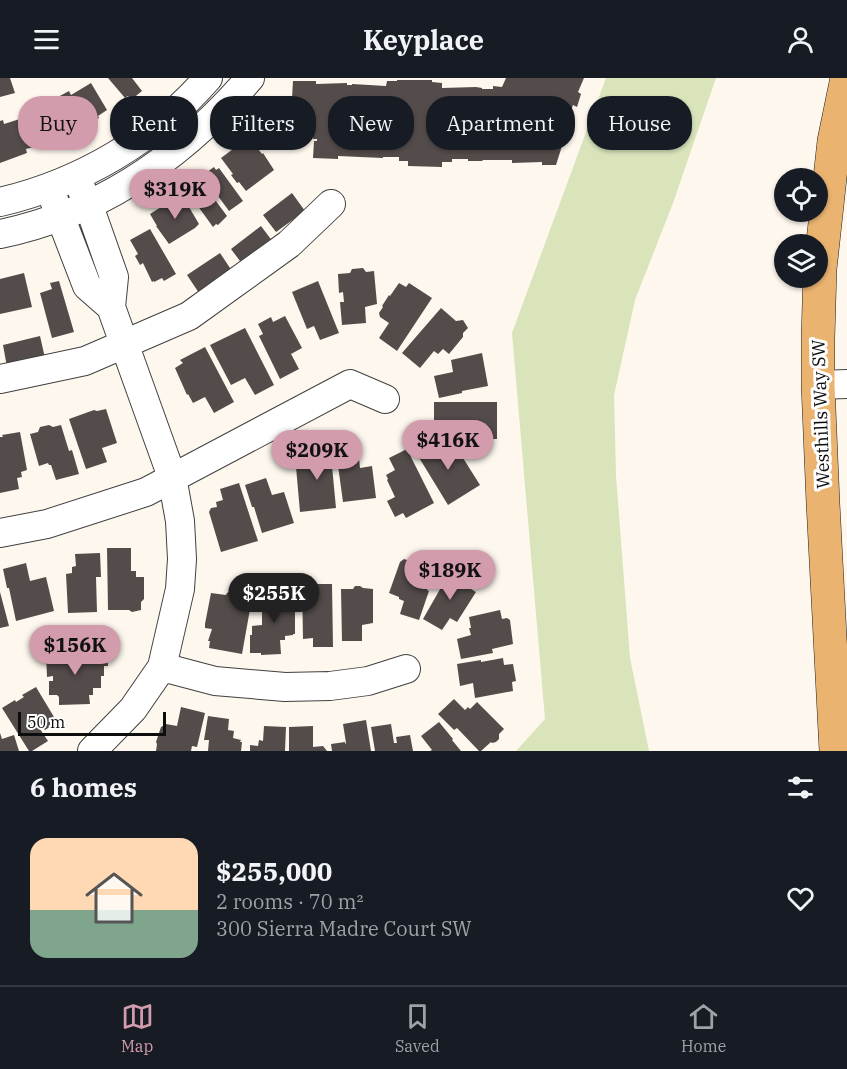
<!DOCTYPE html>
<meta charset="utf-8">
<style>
:root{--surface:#171b24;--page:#20242c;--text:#f1f3f6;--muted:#9ea1a6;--line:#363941;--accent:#d39cad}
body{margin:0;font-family:"IBM Plex Serif",serif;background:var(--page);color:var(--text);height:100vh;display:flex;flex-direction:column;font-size:22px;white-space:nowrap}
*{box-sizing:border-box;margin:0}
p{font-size:20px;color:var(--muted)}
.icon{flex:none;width:33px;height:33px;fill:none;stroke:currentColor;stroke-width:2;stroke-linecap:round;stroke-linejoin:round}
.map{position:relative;height:673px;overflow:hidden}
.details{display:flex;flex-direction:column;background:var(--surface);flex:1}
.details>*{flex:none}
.banner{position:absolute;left:18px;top:18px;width:812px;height:54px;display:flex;gap:12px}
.tools{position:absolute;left:774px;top:90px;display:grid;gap:12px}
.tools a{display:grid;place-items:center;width:54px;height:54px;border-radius:50%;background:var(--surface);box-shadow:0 2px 4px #0004;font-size:30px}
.scale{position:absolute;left:18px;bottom:15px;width:148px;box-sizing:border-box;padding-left:6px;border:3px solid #0d0d0d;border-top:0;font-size:16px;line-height:21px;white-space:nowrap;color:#0d0d0d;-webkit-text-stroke:4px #fff;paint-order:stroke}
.price{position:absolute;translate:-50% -51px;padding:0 14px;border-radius:21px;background:var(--accent);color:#111;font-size:20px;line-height:39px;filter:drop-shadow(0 2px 3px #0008)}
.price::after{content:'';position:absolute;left:50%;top:36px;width:18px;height:14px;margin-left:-9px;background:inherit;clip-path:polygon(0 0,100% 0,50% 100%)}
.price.on{background:#222;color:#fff}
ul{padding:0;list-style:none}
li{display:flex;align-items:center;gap:18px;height:150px;padding:0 30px}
li span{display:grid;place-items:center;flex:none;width:168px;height:120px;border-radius:18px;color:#555}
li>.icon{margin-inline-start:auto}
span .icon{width:72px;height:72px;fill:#fffc;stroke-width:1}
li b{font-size:26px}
h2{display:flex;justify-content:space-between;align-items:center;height:72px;padding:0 30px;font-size:26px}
.tag{padding:0 21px;border-radius:24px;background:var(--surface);box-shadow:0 2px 4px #0004;font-size:21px;line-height:54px}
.tag.on{background:var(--accent);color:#111}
header{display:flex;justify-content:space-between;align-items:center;height:78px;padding:0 30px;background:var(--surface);font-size:27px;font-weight:700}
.menu{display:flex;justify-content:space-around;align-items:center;height:84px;border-top:2px solid var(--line);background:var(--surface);font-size:16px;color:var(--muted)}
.menu a{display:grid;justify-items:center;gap:3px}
.menu .on{color:var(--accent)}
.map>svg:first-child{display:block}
.park{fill:#d9e4bb}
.building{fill:#544c4a}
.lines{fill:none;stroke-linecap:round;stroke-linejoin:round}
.minor-casing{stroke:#404040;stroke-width:30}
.major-casing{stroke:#1e1e1e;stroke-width:34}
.minor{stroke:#fff;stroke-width:28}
.major{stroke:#ebb370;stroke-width:33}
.labels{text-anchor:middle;stroke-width:6;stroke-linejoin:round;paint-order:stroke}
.street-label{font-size:18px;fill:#0d0d0d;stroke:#fff}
</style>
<header><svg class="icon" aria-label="menu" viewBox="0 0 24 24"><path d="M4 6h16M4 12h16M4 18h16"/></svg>Keyplace<svg class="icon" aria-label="person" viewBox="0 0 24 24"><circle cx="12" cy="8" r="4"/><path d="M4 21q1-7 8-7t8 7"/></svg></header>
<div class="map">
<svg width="847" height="673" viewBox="0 0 847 673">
<rect width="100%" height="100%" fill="#fdf7ee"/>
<path class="park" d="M606,0H716L673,125L635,222L614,317L616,398L630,580L649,673H516L545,641L512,255Z"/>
<path class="building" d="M0,0H10L15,15L0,19Z
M108,0H132L142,13L131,22L128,18L125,20Z
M506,0H584L578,14L581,16L577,29L573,27L559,66L562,68L556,87H542V84L512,85V82H483L482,83H468V81H452V84H442V89L408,88V83H399V79H383V80L338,78V81L313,80L314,63H317V61H313V44H295V20H292L293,3H316V6L347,5V7H352V6L386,8L387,3H397V2H432V4L442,5V10L476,9L482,10V11H493V8L502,9Z
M91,5L107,32L98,38L99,40L73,55L70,49L64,52H60L45,26L69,13L71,17Z
M26,39L34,69L26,71L27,75L0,85V43L3,42L4,46Z
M249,59L262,76L263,75L274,92L246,113L239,104L237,105L231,97L233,96L221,80Z
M214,89L216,92L219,90L243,123L229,133L218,118H217L203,97Z
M198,99L227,138L218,147L216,146L213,149L187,113L189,111L186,107Z
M292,115L305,133L276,154L263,137Z
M180,117L188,129H189L199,146L195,150L169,166L156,148H157L150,136Z
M261,148L273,164L243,187L231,171Z
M150,151L176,196L164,203L162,200L154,204V203L152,204L143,185L140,187L135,178L138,176L130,162Z
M220,175L232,193L199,215L187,197Z
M363,190L366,194L374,193L377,226L365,229L366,245L342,247L340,224H344L343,214L339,215L338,196L350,195L352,191Z
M24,195L32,229L0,236V201Z
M59,203L74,254L52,260L40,215L52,211L50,205Z
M318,203L339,255L320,262L314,248L307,251L292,214Z
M399,205L406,209L409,205L432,220L397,273L379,260L389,245L380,239L379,235L383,229L382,228L389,217L390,218Z
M441,230L456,243L463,242L468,250L463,255V259L449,276L443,271L438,276L434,273L420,290L402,275Z
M285,238L302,270L291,276L299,291L280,301L259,258L263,256L258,246L271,239L273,244Z
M245,250L274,307L255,317L245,300L231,307L210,267Z
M40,258L45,280L7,289L3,267Z
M205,269L234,324L214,335L205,319L193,325L188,316L187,317L175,290L183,285L180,282Z
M482,275L488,308L462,313V315L439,320L434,298L453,294L451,282Z
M434,324H497V361H453V350H444V347H434Z
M106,331L117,365L102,370L107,384L86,391L69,341L94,332L97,333Z
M49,347L53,349L61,347L69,373L72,372L79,396L56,402L51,387H49L48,385L39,388L30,356L38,354L40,349Z
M20,354L27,392L21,394L22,399L17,400L19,411L0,415V359H3L2,357Z
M434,361L438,369L441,367L446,375L457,368L464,379L463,380L480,407L448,427L415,373Z
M330,367L336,430L300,434L296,389L307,388L306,379H309L308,369Z
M358,371L360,390L372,388L376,420L343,424L336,373Z
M407,371L434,425L406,440L403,435L395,439L387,423L395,419L387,402L388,401L386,397L395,392L389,380Z
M266,400L272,417L284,414L294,445L262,455L254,429H252L245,407Z
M239,405L258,463L221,474L209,434L211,430L217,429L216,424L223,422L220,411Z
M107,470H131V493H136V499H144V521L141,524V532L132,534L129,532H108Z
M100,475L101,499H96L97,534L68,535L66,496L72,495V489L76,488L75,476Z
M404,481L410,483L412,487L425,491L424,495L432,498L427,512L429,513L419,542L400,536L404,523L399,521V519L389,515L400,484Z
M26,485L30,503L46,499L54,533L16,543L9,510H7L3,491Z
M451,492L469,503L466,508L476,514L457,544L450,540L442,552L423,541Z
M302,506H332L333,569H313V560L303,561Z
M355,508H360L363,510L373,511V545L362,547V563H342L341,511H353Z
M286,513L289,516V519L295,518V556H293V557L285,558V562H280L281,576L261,577V575H250V557H252V548L262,547V519H276V516L278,514Z
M0,514L9,548L0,550Z
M229,514L238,516L237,518H240V516L249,518V519L252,520L242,576L209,570L210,563H208L212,551L205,550V546L211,515L226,517L227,515Z
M500,532L502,541L507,540L510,542L513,566L492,571L493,575L461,581L457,561L471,557L469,550H471L469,539Z
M107,575L108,588H104V598H101V610H93V617H89L90,626L59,627V619L57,617H49V603H53V598L47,599L46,576Z
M503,580L504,587L513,586L516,603L512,604L513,613L475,620L473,605L460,608L457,586L481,582V584Z
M36,609L57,644L45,652L41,646L38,648L48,663L32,673H29L2,630L15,622L16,624L24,619L22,617Z
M454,621L465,632L468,629L470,631L477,624L504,651L499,656V661L496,664L492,665L491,664L481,673H479L457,650L454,652L438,636Z
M181,629L205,635L197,669L192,668L191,673H156L157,666L156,664L161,649L166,646L177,648Z
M208,638L229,641L228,652L234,653L233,660L241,662L240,664H242L241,673H208L209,662H204Z
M366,642L371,673H332L331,666L345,664V666L346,665L343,646Z
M439,644L453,661L452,662L461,673H430L432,672L421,658Z
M391,646L394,665H397L396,659L410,657L413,673H375L371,649Z
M264,648L286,649L285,673H250V667L258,668L259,662L263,663Z
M313,648V669L323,668L327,673H289V649Z
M0,655L2,661L14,657L19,673H0Z"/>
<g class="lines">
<defs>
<path id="minor" d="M76,99L89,128L114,199L111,229L172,399L180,443L182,481L180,511L162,589L133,631L92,673
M54,122L87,208L111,229
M0,124C81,105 154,62 208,0
M0,156C102,135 183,78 250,0
M0,301L85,283L189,238L289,166L331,126
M818,307L847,306
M0,455L47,446L146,414L350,306L385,321
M162,589L215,603L285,609L330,608L368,603L406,591"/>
<path id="major" d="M836,673L823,425L818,307V260L820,191L834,63L847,0"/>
</defs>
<use href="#minor" class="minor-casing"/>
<use href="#major" class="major-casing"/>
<use href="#minor" class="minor"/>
<use href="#major" class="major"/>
</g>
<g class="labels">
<g class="street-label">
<text transform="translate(821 336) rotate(-92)" y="6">Westhills Way SW</text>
</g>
</g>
</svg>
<div class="tools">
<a><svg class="icon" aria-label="locate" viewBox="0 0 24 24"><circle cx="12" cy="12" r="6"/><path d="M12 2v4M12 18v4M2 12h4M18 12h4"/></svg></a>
<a><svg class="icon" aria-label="layers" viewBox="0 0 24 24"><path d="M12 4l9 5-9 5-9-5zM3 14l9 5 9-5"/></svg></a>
</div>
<div class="scale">50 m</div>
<b class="price" style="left:175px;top:142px">$319K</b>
<b class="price" style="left:448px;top:393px">$416K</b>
<b class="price" style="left:317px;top:403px">$209K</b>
<b class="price" style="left:450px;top:523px">$189K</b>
<b class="price on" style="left:274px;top:546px">$255K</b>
<b class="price" style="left:75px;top:598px">$156K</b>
<div class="banner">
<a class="tag on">Buy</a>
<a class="tag">Rent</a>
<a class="tag">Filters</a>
<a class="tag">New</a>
<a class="tag">Apartment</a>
<a class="tag">House</a>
</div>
</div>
<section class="details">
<h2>6 homes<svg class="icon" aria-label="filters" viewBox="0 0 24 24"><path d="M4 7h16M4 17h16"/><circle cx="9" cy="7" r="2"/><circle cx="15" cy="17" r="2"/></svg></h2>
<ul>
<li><span style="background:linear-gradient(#ffd9b3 60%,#7fa58c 0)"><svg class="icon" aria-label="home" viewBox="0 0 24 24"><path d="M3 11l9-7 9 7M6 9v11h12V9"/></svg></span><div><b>$255,000</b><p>2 rooms · 70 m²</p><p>300 Sierra Madre Court SW</p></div><svg class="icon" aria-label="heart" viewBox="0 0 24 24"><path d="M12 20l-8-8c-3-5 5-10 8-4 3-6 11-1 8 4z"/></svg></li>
</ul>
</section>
<nav class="menu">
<a class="on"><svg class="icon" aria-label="map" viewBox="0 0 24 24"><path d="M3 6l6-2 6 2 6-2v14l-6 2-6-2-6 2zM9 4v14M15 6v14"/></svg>Map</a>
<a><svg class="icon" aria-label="saved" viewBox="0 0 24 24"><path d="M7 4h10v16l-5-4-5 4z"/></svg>Saved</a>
<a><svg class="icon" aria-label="home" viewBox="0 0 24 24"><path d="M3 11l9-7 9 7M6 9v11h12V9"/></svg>Home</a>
</nav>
